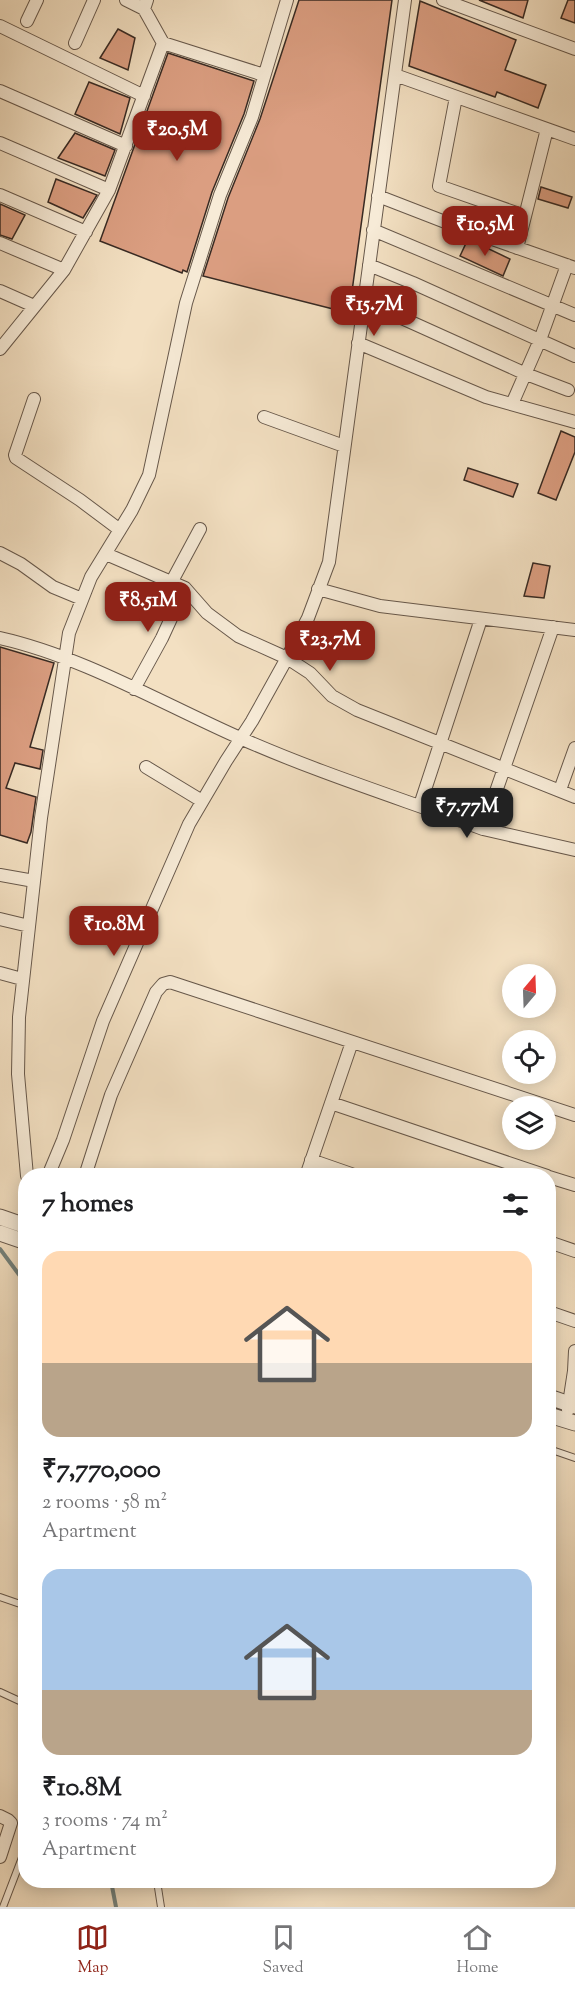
<!DOCTYPE html>
<meta charset="utf-8">
<style>
:root{--surface:#fff;--page:#f6f6f6;--text:#202124;--muted:#757577;--line:#e0e0e0;--accent:#8f2418}
body{margin:0;font-family:"Sorts Mill Goudy",serif;background:var(--page);color:var(--text);height:100vh;display:flex;flex-direction:column;font-size:22px;white-space:nowrap}
*{box-sizing:border-box;margin:0}
p{font-size:20px;color:var(--muted)}
.icon{flex:none;width:33px;height:33px;fill:none;stroke:currentColor;stroke-width:2;stroke-linecap:round;stroke-linejoin:round}
.map{position:relative;flex:1;overflow:hidden}
.side{position:absolute;left:18px;top:1168px;width:538px;height:720px;display:flex;flex-direction:column;background:var(--surface);border-radius:24px;box-shadow:0 3px 15px #0003}
.side>*{flex:none}
.needle{width:39px;rotate:19deg}
.tools{position:absolute;left:502px;top:964px;display:grid;gap:12px}
.tools a{display:grid;place-items:center;width:54px;height:54px;border-radius:50%;background:var(--surface);box-shadow:0 3px 15px #0003;font-size:30px}
.price{position:absolute;translate:-50% -51px;padding:0 14px;border-radius:12px;background:var(--accent);color:#fff;font-size:20px;line-height:39px;filter:drop-shadow(0 2px 3px #0008)}
.price::after{content:'';position:absolute;left:50%;top:36px;width:18px;height:14px;margin-left:-9px;background:inherit;clip-path:polygon(0 0,100% 0,50% 100%)}
.price.current{background:#222;color:#fff}
ul{padding:0;list-style:none}
li{display:grid;align-content:center;gap:12px;height:318px;padding:0 24px}
li span{display:grid;place-items:center;height:186px;border-radius:18px;color:#555}
li>.icon{margin-inline-start:auto}
span .icon{width:108px;height:108px;fill:#fffc;stroke-width:1}
li b{font-size:26px}
h2{display:flex;justify-content:space-between;align-items:center;height:72px;padding:0 24px;font-size:26px}
.dock{display:flex;justify-content:space-around;align-items:center;height:84px;border-top:2px solid var(--line);background:var(--surface);font-size:16px;color:var(--muted)}
.dock a{display:grid;justify-items:center;gap:3px}
.dock .current{color:var(--accent)}
.map>svg:first-child{display:block}
.lines{fill:none;stroke-linecap:round;stroke-linejoin:round}
.stream{stroke:#74827c;stroke-width:4}
.building{fill:#db9e81;stroke:#382a23;stroke-width:1.5}
.service-casing{stroke:#67584b;stroke-width:8}
.minor-casing{stroke:#67584b;stroke-width:14}
.tertiary-casing{stroke:#67584b;stroke-width:17}
.service{stroke:#f7ebd7;stroke-width:6}
.minor{stroke:#f7ebd7;stroke-width:12}
.tertiary{stroke:#f7ebd7;stroke-width:15}
</style>
<div class="map">
<svg width="575" height="1907" viewBox="0 0 575 1907">
<rect width="100%" height="100%" fill="#f3e0c2"/>
<filter id="stains"><feTurbulence type="fractalNoise" baseFrequency=".00333" numOctaves="4"/><feColorMatrix values="0 0 0 0 .2 0 0 0 0 .09 0 0 0 0 .02 0 0 0 .5 -.17"/></filter>
<radialGradient id="worn" r=".72"><stop offset=".6" stop-color="#630" stop-opacity="0"/><stop offset="1" stop-color="#630" stop-opacity=".3"/></radialGradient>
<g class="lines">
<path class="stream" d="M0,1249L26,1284
M111,1881L116,1907"/>
</g>
<path class="building" d="M299,0H392L349,313L203,276L228,198L260,119Z
M479,0H528L523,18Z
M568,0H575V23L561,18Z
M420,1L516,40L505,70L546,85L538,108L497,92L495,97L409,66Z
M118,29L135,38L128,70L100,58Z
M168,53L254,81L244,114L212,192L187,272L183,270L182,273L100,241Z
M89,82L130,98L120,134L75,114Z
M75,133L115,150L105,176L58,158Z
M56,179L97,195L83,218L48,202Z
M541,187L572,197L568,208L538,199Z
M0,204L25,215L12,239L0,235Z
M468,239L510,259L503,276L460,256Z
M561,431L575,437V452L556,500L538,493Z
M468,468L518,484L513,497L464,480Z
M533,563L550,566L544,598L524,596Z
M0,647L54,663L30,747L43,750L40,769L15,763L6,788L36,797L31,832L27,843L0,835Z"/>
<g class="lines">
<defs>
<path id="service" d="M549,1449L575,1458
M0,1597L26,1606
M0,1692L26,1704
M157,1881L161,1907
M3,1907L26,1847"/>
<path id="minor" d="M126,0L144,9L147,0
M443,0L575,49
M144,9L163,43
M27,21L37,0
M0,26L144,96
M75,43L94,0
M395,75L575,139
M0,91L126,146
M456,97L439,186L525,216
M0,143L109,190
M0,195L86,232
M378,196L458,227L575,268
M373,230L575,315
M0,243L64,270
M517,248L547,129
M369,265L413,283L575,356
M0,291L34,306
M364,301L526,374L568,390
M358,343L486,397L575,422
M0,349L64,270L109,190L163,43L264,75
M34,399L15,455L16,458L80,500L120,530
M512,404L540,340L567,265
M264,417L344,446
M0,553L21,564L53,587L82,599
M106,554L185,588L207,613L238,636L287,658L310,673L332,696L357,710L575,797
M171,583L200,529
M318,589L380,606L575,630
M0,638C81,656 163,704 240,738C319,773 402,799 483,829L553,627
M134,689L162,638L185,588
M146,767L202,801
M560,790L575,748
M420,805L481,619
M483,829L575,850
M0,875L34,881
M0,919L29,926
M0,973L22,979
M331,1103L547,1176
M311,1160L357,1176
M27,1176L18,1074L19,1017L41,818L69,633L91,577L132,510L149,475L186,303L220,195L252,117L287,0
M48,1176L63,1140L103,1021L189,824L226,761L252,721L287,658L308,618L329,562L405,0
M85,1176L111,1095L156,992L163,984L170,982L575,1115
M306,1176L352,1042
M549,1177L575,1185
M549,1242L575,1251
M549,1312L575,1321
M568,1410L574,1371L575,1351
M0,1816L8,1820L11,1823L0,1857"/>
<path id="tertiary" d="M0,1217L26,1226
M0,1233L26,1242
M549,1397L575,1406
M549,1415L575,1423"/>
</defs>
<use href="#service" class="service-casing"/>
<use href="#minor" class="minor-casing"/>
<use href="#tertiary" class="tertiary-casing"/>
<use href="#service" class="service"/>
<use href="#minor" class="minor"/>
<use href="#tertiary" class="tertiary"/>
</g>
<rect width="100%" height="100%" filter="url(#stains)"/>
<rect width="100%" height="100%" fill="url(#worn)"/>
</svg>
<div class="tools">
<a><svg class="needle" viewBox="-14 -14 28 28"><path d="M0-13l5 13h-10z" fill="#e53935"/><path d="M0 13l5-13h-10z" fill="#757577"/></svg></a>
<a><svg class="icon" aria-label="locate" viewBox="0 0 24 24"><circle cx="12" cy="12" r="6"/><path d="M12 2v4M12 18v4M2 12h4M18 12h4"/></svg></a>
<a><svg class="icon" aria-label="layers" viewBox="0 0 24 24"><path d="M12 4l9 5-9 5-9-5zM3 14l9 5 9-5"/></svg></a>
</div>
<b class="price" style="left:177px;top:162px">₹20.5M</b>
<b class="price" style="left:485px;top:257px">₹10.5M</b>
<b class="price" style="left:374px;top:337px">₹15.7M</b>
<b class="price" style="left:148px;top:633px">₹8.51M</b>
<b class="price" style="left:330px;top:672px">₹23.7M</b>
<b class="price current" style="left:467px;top:839px">₹7.77M</b>
<b class="price" style="left:114px;top:957px">₹10.8M</b>
<section class="side">
<h2>7 homes<svg class="icon" aria-label="filters" viewBox="0 0 24 24"><path d="M4 7h16M4 17h16"/><circle cx="9" cy="7" r="2"/><circle cx="15" cy="17" r="2"/></svg></h2>
<ul>
<li><span style="background:linear-gradient(#ffd9b3 60%,#b9a48a 0)"><svg class="icon" aria-label="home" viewBox="0 0 24 24"><path d="M3 11l9-7 9 7M6 9v11h12V9"/></svg></span><div><b>₹7,770,000</b><p>2 rooms · 58 m²</p><p>Apartment</p></div></li>
<li><span style="background:linear-gradient(#a9c7e8 65%,#b9a48a 0)"><svg class="icon" aria-label="home" viewBox="0 0 24 24"><path d="M3 11l9-7 9 7M6 9v11h12V9"/></svg></span><div><b>₹10.8M</b><p>3 rooms · 74 m²</p><p>Apartment</p></div></li>
</ul>
</section>
</div>
<nav class="dock">
<a class="current"><svg class="icon" aria-label="map" viewBox="0 0 24 24"><path d="M3 6l6-2 6 2 6-2v14l-6 2-6-2-6 2zM9 4v14M15 6v14"/></svg>Map</a>
<a><svg class="icon" aria-label="saved" viewBox="0 0 24 24"><path d="M7 4h10v16l-5-4-5 4z"/></svg>Saved</a>
<a><svg class="icon" aria-label="home" viewBox="0 0 24 24"><path d="M3 11l9-7 9 7M6 9v11h12V9"/></svg>Home</a>
</nav>
